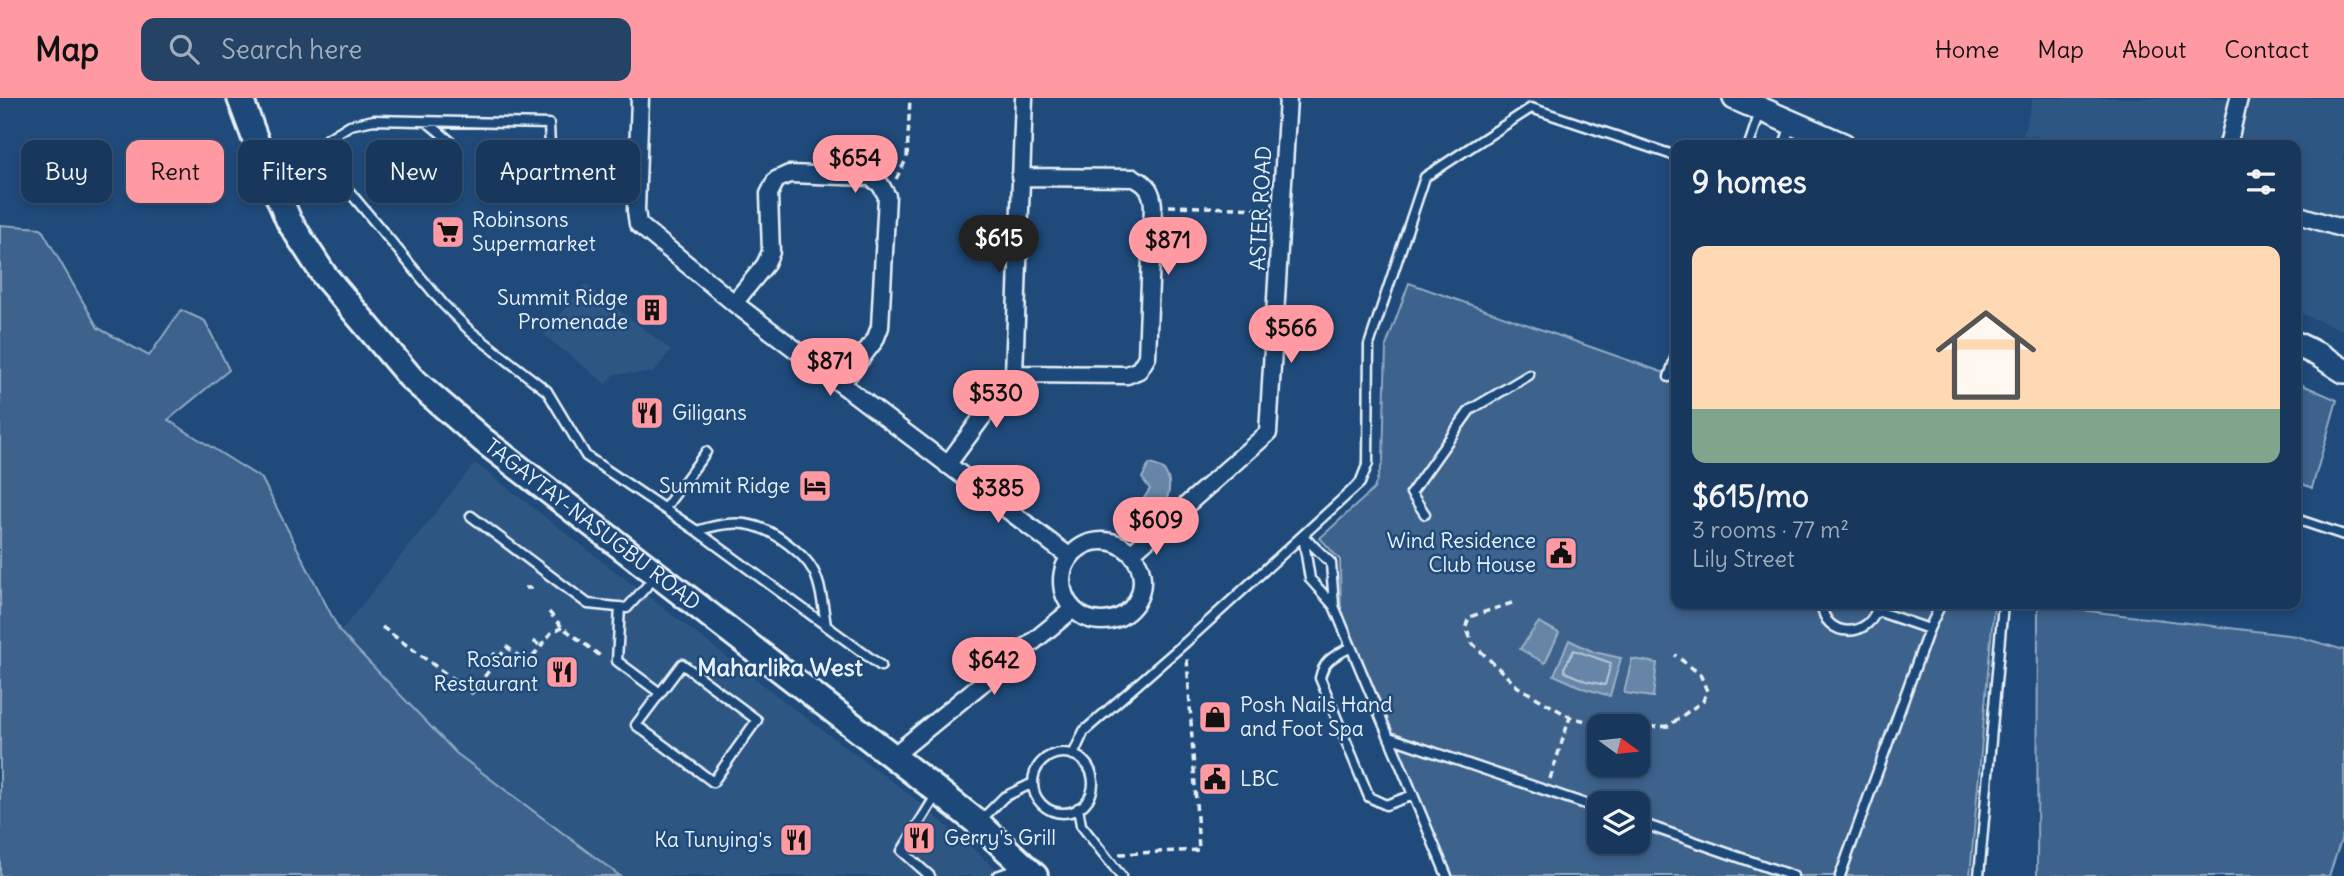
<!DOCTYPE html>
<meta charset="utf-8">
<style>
:root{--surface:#17385c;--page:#244365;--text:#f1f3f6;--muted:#9eacbb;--line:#365272;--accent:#ff9aa2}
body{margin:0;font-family:Delius,sans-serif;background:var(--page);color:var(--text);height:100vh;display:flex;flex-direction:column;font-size:26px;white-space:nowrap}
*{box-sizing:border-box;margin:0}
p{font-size:23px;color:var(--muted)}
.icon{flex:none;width:38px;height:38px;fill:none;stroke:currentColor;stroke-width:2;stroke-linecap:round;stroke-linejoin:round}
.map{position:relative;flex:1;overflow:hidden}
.sheet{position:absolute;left:1671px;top:42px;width:630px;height:469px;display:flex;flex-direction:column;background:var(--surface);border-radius:14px;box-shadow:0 4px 10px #0003,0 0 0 2px var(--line)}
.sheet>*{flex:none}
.hud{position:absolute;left:21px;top:42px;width:665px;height:63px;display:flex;gap:14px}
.needle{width:46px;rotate:105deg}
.tools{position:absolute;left:1587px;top:616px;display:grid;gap:14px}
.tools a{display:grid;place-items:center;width:63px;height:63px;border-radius:14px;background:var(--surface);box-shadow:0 4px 10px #0003,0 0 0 2px var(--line);font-size:35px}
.price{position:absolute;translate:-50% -60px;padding:0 16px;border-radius:24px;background:var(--accent);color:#111;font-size:23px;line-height:46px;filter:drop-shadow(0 2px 4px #0008)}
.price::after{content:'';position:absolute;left:50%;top:42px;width:21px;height:16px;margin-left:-10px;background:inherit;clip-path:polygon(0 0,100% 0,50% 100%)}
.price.current{background:#222;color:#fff}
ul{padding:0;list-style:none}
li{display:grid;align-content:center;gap:14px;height:371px;padding:0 21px}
li span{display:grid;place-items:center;height:217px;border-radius:14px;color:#555}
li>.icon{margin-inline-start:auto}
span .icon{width:126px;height:126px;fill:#fffc;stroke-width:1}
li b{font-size:30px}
h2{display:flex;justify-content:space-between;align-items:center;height:84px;padding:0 21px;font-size:30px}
.chip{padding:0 24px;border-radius:14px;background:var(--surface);box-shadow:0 4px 10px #0003,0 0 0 2px var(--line);font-size:24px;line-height:63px}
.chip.current{background:var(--accent);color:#111}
header{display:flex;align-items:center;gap:42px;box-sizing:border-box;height:98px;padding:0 35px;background:var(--accent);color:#111}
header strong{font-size:33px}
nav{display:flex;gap:38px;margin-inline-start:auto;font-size:24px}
.search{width:490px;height:63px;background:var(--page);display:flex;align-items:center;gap:18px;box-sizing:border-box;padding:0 24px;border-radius:14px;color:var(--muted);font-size:26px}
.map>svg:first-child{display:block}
.built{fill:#2e5683}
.green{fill:#3c628c;stroke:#92aac2;stroke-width:2;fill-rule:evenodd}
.water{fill:#6685a7;stroke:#9ab0c7;stroke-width:2}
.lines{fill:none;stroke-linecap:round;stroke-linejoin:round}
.shore{stroke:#b4c6d8;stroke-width:2}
.lane-casing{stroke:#e8f1f8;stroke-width:13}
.street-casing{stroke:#e8f1f8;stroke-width:21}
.secondary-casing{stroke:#e8f1f8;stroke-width:28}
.primary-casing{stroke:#e8f1f8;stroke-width:30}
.path{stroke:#e8f1f8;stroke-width:3.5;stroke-dasharray:7 5;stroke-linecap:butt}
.lane{stroke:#1f4a7a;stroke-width:8}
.street{stroke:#1f4a7a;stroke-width:16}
.secondary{stroke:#1f4a7a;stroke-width:23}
.primary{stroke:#1f4a7a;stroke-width:24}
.labels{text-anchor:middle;stroke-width:5;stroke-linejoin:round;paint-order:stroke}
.street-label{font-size:21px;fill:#e8f1f8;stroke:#1f4a7a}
.poi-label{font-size:21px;fill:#e8f1f8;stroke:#1f4a7a;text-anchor:start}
.quarter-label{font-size:24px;font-weight:bold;fill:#e8f1f8;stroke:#1f4a7a}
</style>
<header>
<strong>Map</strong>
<div class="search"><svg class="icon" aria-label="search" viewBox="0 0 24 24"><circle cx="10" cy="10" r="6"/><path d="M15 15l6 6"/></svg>Search here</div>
<nav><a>Home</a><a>Map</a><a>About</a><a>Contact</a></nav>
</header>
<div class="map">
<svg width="2344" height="778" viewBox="0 0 2344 778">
<rect width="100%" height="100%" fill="#1f4a7a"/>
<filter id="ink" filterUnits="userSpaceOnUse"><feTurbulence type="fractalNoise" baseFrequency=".0143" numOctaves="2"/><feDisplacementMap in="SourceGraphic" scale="14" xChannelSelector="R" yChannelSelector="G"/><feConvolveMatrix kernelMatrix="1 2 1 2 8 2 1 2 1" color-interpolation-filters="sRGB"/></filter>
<g filter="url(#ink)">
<path class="built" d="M2033,0H2344V233L2296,213V47H2064L2065,43L2023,37Z
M585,186L671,252L653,275L614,276L606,286L544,237Z
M475,365L797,613L917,702L1004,778H620L456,655L340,534Z"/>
<path class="green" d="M0,127L41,130L98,230L149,258L181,212L205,223L229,272L168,322L262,381L340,534L456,655L620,778H0Z
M1409,185L1676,279V506H1994L1970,778H1447L1341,524L1340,462L1320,440L1374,391L1383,363L1386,248ZM1600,628H1638V667H1600ZM1600,705H1638V744H1600Z
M2296,284L2337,302L2312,390L2296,383Z
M2038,507L2296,538L2344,552V733L2329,778H2037Z"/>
<path class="water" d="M1149,366C1174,370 1173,394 1161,411H1152L1142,403L1150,391L1142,380Z
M1539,524L1559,535L1545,565L1520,551Z
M1569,542L1594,554L1621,560L1610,598L1583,590L1554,577Z
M1632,561L1657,565L1653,599L1624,595Z"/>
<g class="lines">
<path class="shore" d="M1574,552L1611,565L1605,587L1586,583L1565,574L1564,570Z"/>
<defs>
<path id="lane" d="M426,23L449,42
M1749,47L1760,14
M1784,47L1791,27
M552,95L549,26L374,22L350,27L324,43L315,67L343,86L443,206L470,233L547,293L586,358L697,433L881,568
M1669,279L1676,257
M665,410L706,354
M1425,416L1411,395L1470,312L1529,277
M471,418L588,506L627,510L655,479
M2296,421L2344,437
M697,433C733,421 758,422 788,446C798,454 808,462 814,474C822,490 823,510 826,527
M1303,438L1331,465L1334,508L1447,778
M1303,438L1310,481L1334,508
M1822,506C1823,541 1872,542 1878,506
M620,509L617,563L660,595
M1877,513L1929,531
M1351,549C1335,558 1324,561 1320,580L1369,699L1386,707L1413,697
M682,566L757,622L713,684L636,627Z
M1389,639L1600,711
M1033 685a30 30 0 1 1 60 0a30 30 0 1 1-60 0Z
M1073,657L1084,633L1186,544L1360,385L1368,365L1369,247L1425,79L1531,10L1676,58
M1078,710L1081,727L1121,778
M979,724L1004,699L1033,685
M1638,724L1793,778
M930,778L902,753L937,696
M997,778L1020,770
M1840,778L1929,531L1941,506
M1979,778L2003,506"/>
<path id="street" d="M640,0L636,112L638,126L734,205L1070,459
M2228,47L2239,0
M2296,116L2344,131
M734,205L765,167L771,154L769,96L776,82L789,76L870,79L880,86L887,98L880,229L875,242L841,286
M1014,276L1127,277L1139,272L1147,259L1153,108C1152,93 1147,86 1134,80L1020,79
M1014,276L1024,0
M947,367L1014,276
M1062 483a40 40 0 1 1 80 0a40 40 0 1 1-80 0Z
M1132,455L1268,335L1288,0
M892,659L1073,511"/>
<path id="secondary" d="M1735,0L1843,47
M2296,246L2319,257L2344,273"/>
<g id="primary">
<path id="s1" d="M240,0L266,70L289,123L324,177L411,280L484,343L939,694L978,725L1035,778"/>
</g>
</defs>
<use href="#lane" class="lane-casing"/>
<use href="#street" class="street-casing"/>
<use href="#secondary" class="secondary-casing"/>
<use href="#primary" class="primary-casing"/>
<path class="path" d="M896,81L907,60L910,0
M1169,108L1266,111
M525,490H534
M1512,505L1469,519L1466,528L1472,545L1518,589L1570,619L1606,628
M549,514L562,529L603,560
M382,529L472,595L507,549L528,565L551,535L562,529
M533,543L541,548
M493,555L499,560
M1638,630L1668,628L1703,603L1707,593L1700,576L1675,557
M1550,681L1570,619
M1119,756L1199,752L1187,560"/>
<use href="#lane" class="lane"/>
<use href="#street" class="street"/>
<use href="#secondary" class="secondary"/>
<use href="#primary" class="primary"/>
</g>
</g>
<defs>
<symbol id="supermarket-square" viewBox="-11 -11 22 22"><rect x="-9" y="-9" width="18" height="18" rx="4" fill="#ff9aa2" stroke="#1f4a7a"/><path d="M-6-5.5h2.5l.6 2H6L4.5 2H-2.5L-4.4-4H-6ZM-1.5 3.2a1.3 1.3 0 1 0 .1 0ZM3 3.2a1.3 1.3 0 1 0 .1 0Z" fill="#111"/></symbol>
<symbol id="building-square" viewBox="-11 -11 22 22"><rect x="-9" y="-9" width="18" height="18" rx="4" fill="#ff9aa2" stroke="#1f4a7a"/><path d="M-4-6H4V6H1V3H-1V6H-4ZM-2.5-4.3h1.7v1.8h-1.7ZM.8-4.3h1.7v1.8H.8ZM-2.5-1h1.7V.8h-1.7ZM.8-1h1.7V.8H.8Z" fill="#111"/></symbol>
<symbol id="restaurant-square" viewBox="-11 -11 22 22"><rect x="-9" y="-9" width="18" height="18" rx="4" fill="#ff9aa2" stroke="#1f4a7a"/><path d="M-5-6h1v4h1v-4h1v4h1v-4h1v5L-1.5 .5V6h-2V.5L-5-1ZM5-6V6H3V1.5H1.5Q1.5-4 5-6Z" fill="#111"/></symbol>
<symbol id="hotel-square" viewBox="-11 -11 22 22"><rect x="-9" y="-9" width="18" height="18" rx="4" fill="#ff9aa2" stroke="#1f4a7a"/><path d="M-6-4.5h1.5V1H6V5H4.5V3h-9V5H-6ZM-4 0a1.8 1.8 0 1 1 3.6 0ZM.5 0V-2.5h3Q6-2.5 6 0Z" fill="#111"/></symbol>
<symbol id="civic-square" viewBox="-11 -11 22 22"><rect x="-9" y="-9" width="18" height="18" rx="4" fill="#ff9aa2" stroke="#1f4a7a"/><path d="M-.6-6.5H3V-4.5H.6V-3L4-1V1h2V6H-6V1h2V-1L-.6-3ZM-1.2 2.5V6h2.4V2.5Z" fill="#111"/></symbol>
<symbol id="shop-square" viewBox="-11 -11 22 22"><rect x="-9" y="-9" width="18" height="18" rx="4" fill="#ff9aa2" stroke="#1f4a7a"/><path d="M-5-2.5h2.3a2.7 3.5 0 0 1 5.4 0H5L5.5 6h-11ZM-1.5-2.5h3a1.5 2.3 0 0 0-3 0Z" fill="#111"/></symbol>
</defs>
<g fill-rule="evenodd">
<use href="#supermarket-square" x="429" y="115" width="38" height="38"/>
<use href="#building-square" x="633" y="193" width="38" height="38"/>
<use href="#restaurant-square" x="628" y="296" width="38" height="38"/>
<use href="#hotel-square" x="796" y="369" width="38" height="38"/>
<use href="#civic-square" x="1542" y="436" width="38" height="38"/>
<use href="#restaurant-square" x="543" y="555" width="38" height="38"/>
<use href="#shop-square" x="1196" y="600" width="38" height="38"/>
<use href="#civic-square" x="1196" y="662" width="38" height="38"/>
<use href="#restaurant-square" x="900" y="721" width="38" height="38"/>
<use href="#restaurant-square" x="777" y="723" width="38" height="38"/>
</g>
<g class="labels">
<g class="street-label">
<text transform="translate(1261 110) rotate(-87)" y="7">ASTER ROAD</text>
<text dy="7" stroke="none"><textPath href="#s1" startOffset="565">TAGAYTAY-NASUGBU ROAD</textPath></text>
</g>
<g class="poi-label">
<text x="472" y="129">Robinsons<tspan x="472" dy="24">Supermarket</tspan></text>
<text x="628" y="207" text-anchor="end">Summit Ridge<tspan x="628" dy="24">Promenade</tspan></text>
<text x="672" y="322">Giligans</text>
<text x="790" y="395" text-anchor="end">Summit Ridge</text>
<text x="1536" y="450" text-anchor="end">Wind Residence<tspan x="1536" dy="24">Club House</tspan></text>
<text x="538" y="569" text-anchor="end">Rosario<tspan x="538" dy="24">Restaurant</tspan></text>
<text x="1240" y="614">Posh Nails Hand<tspan x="1240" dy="24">and Foot Spa</tspan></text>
<text x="1240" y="688">LBC</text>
<text x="944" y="747">Gerry's Grill</text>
<text x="772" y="749" text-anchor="end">Ka Tunying's</text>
</g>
<g class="quarter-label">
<text x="780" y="578">Maharlika West</text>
</g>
</g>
</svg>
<div class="tools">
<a><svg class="needle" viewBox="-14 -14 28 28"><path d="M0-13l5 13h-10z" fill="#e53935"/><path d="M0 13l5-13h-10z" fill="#9eacbb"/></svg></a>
<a><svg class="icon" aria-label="layers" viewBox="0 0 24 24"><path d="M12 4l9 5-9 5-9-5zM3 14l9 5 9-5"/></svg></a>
</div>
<b class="price" style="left:855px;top:97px">$654</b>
<b class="price current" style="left:999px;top:177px">$615</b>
<b class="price" style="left:1168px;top:179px">$871</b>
<b class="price" style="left:1291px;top:267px">$566</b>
<b class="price" style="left:830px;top:300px">$871</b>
<b class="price" style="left:996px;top:332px">$530</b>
<b class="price" style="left:998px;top:427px">$385</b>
<b class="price" style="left:1156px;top:459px">$609</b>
<b class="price" style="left:994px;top:599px">$642</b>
<div class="hud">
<a class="chip">Buy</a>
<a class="chip current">Rent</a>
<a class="chip">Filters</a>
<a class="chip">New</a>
<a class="chip">Apartment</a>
</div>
<section class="sheet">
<h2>9 homes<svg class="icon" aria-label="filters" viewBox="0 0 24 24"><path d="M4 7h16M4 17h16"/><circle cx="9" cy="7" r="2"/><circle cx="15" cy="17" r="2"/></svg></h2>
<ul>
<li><span style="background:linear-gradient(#ffd9b3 75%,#7fa58c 0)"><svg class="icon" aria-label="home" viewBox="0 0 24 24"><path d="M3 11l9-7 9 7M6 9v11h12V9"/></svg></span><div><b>$615/mo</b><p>3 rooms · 77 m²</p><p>Lily Street</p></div></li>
</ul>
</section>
</div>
